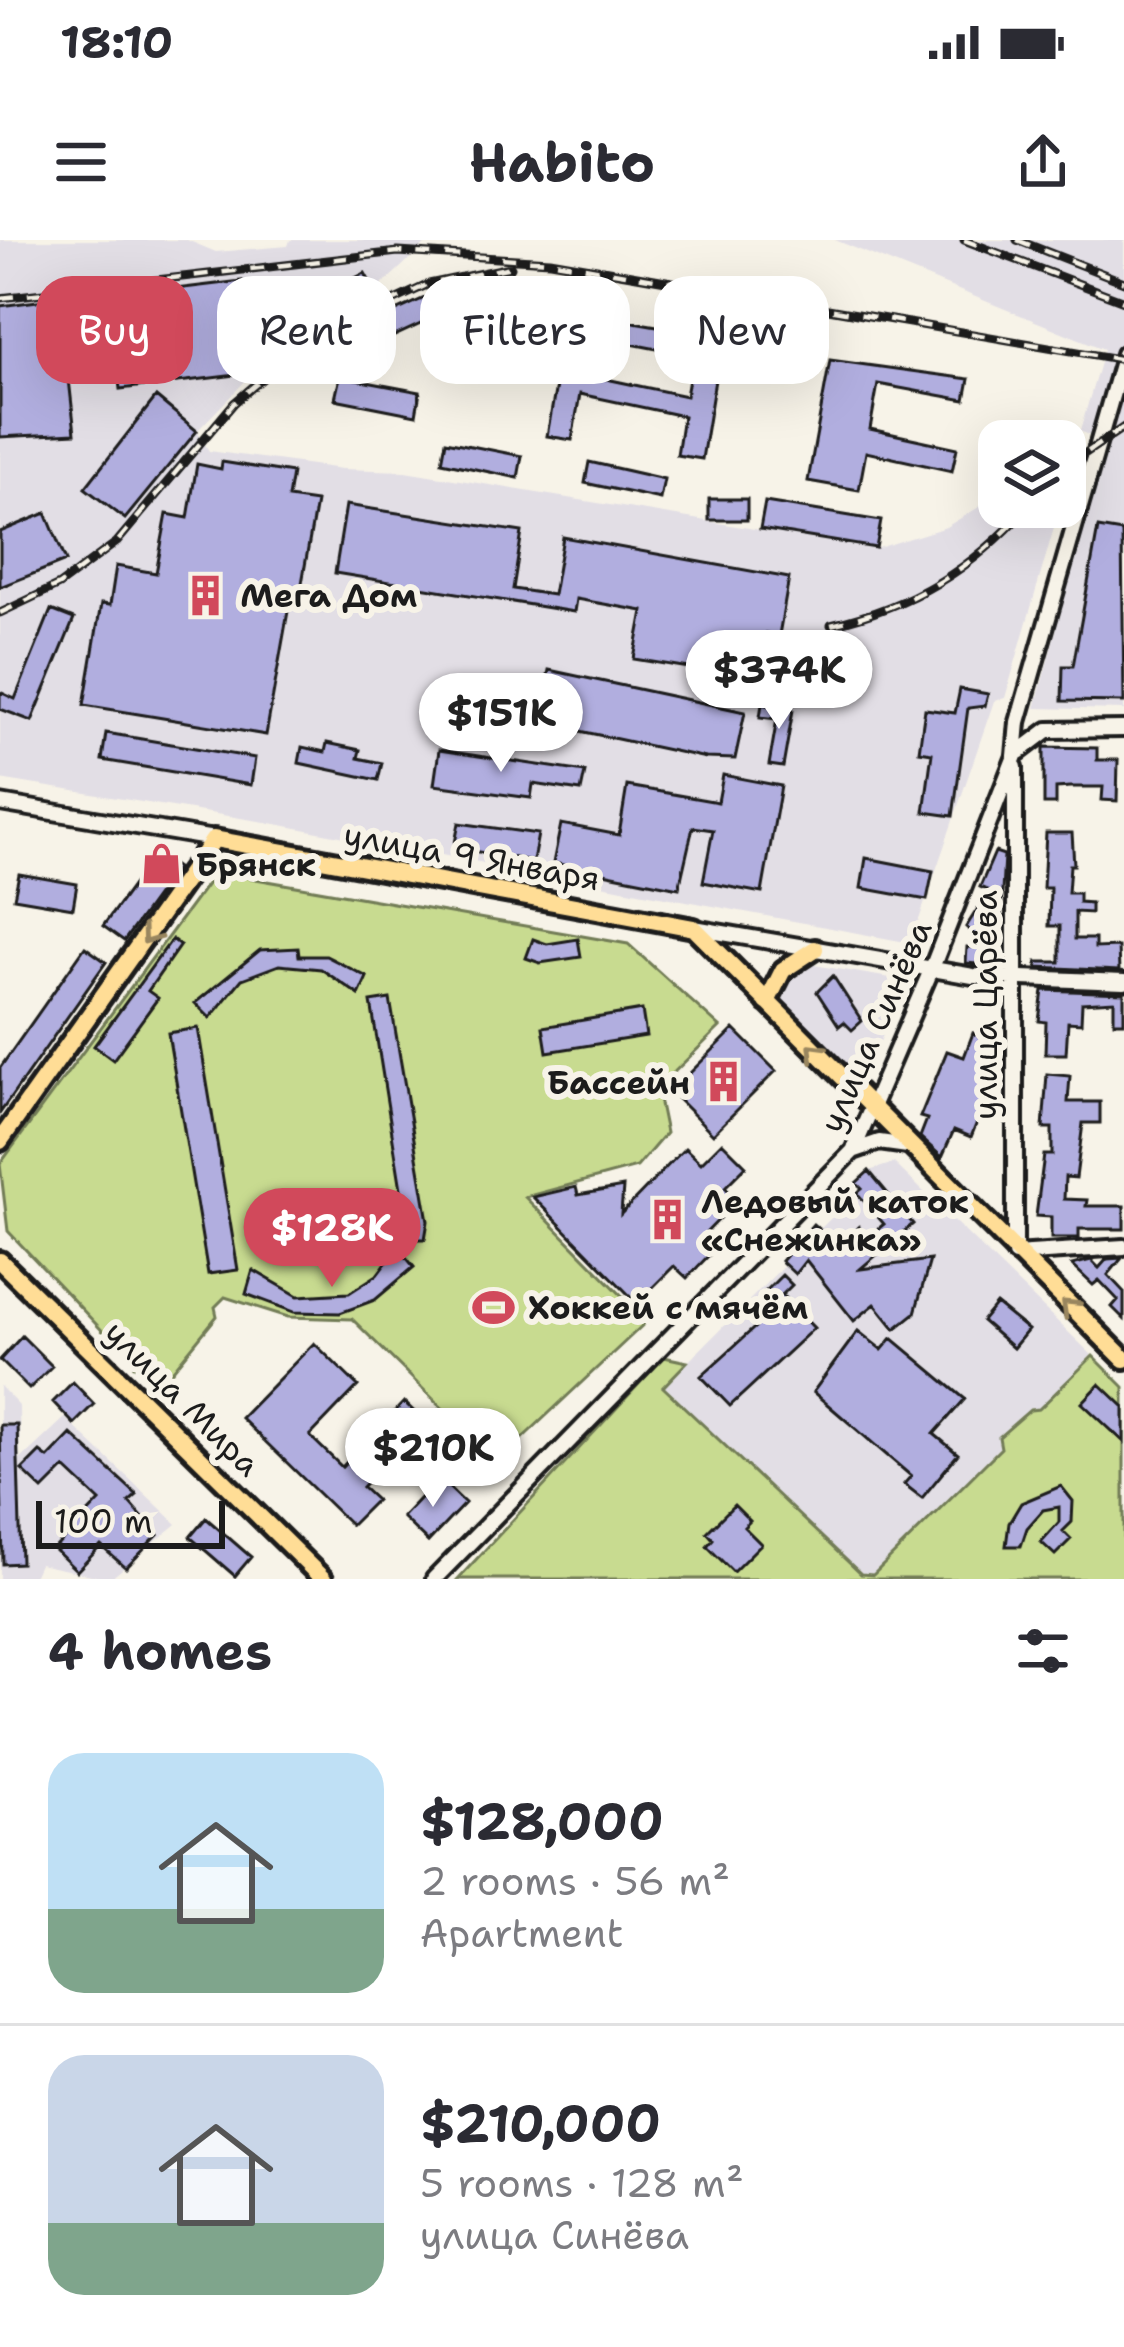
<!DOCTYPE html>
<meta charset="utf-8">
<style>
:root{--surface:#fff;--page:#f7f7f7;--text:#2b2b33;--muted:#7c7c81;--line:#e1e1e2;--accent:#d1495b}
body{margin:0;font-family:"Shantell Sans",sans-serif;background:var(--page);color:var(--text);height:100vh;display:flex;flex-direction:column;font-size:45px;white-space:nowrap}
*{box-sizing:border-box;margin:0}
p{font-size:39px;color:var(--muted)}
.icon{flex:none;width:66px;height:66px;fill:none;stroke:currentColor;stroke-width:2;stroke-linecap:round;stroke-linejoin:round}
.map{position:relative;height:1339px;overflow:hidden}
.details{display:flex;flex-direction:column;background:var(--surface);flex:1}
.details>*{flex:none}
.banner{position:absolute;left:36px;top:36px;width:1053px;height:108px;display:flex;gap:24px}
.tools{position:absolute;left:978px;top:180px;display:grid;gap:24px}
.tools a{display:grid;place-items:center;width:108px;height:108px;border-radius:24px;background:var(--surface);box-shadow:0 12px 48px #0002;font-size:60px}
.scale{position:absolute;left:36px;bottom:30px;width:189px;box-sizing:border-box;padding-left:12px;border:6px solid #1c1c1c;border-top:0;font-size:33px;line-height:42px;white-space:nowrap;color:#1c1c1c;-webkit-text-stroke:9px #f7f3e8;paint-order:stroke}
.price{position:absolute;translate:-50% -102px;padding:0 27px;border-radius:42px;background:#fff;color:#222;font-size:39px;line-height:78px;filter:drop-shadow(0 3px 6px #0008)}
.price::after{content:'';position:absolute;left:50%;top:72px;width:36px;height:27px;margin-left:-18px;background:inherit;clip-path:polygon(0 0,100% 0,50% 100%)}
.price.selected{background:var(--accent);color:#fff}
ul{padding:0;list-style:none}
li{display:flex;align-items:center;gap:36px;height:300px;padding:0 48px}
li+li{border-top:3px solid var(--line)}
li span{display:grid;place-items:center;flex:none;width:336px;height:240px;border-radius:36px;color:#555}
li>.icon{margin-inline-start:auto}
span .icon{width:144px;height:144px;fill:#fffc;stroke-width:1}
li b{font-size:51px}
h2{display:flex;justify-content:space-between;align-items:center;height:144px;padding:0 48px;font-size:51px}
.pill{padding:0 42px;border-radius:36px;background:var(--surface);box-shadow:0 12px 48px #0002;font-size:42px;line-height:108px}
.pill.selected{background:var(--accent);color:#fff}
.status{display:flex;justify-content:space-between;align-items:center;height:84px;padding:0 60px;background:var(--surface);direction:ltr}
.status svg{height:33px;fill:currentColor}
header{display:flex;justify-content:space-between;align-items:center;height:156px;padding:0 48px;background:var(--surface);font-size:54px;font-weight:700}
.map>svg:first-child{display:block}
.built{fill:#e2dee5}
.green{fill:#c8db90;stroke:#727c56;stroke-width:3}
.building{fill:#b1aedf;stroke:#1c1c1c;stroke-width:3;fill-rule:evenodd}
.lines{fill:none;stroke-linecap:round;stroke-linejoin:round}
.minor-casing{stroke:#1c1c1c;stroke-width:22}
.major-casing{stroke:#1c1c1c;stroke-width:26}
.minor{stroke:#f7f3e8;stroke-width:14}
.major{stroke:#ffdd96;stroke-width:16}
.rail-casing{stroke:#1c1c1c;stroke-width:9}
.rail{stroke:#f7f3e8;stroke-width:4.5;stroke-dasharray:14;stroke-linecap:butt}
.oneway{stroke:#99865f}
.labels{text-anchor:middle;stroke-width:12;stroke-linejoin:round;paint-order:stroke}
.poi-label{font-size:33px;font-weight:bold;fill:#1c1c1c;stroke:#f7f3e8;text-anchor:start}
.street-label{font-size:33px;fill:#1c1c1c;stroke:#f7f3e8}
</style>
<div class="status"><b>18:10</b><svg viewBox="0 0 49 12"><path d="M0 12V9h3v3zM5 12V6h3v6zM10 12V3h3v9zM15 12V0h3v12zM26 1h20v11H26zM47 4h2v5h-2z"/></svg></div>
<header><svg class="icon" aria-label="menu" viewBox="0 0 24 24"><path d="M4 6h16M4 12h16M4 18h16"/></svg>Habito<svg class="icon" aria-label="share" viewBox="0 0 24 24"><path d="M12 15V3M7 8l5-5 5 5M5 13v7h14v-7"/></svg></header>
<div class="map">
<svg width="1124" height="1339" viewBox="0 0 1124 1339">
<rect width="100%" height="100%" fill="#f7f3e8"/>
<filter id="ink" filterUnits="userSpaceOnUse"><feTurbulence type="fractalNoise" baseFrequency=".00833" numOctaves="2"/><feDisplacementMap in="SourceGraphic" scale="24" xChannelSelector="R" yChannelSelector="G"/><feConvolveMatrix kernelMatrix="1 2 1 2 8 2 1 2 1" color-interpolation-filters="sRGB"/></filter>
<g filter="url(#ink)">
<path class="built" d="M0,0H187L216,12L288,6L290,0H430L367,59L279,103L252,124L253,133L197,191L209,211L342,229L405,231L875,309L946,287L999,255V267H1060L1005,458L994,461L911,703L265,582L0,539Z
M835,0H1124V470L1035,468L1106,204L1080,191L1104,109Z
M802,723L908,741L859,847L773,760L775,749Z
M894,923L1092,1115L873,1334H862L663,1147L860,949L856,943L869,931Z
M0,1146L19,1166L20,1220L65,1178L177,1284L110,1339L39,1324L32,1339H0Z"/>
<path class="green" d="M216,632L628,704L720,787L657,849L666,893L637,927L525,957L647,1081L497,1222L352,1079L288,1077L225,1057L215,1067L217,1076L165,1140L134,1126L137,1114L123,1100L114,1103L8,991L0,924Z
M1093,1116L1124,1147V1339H458L664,1117L687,1122L663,1147L861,1334L873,1335L1001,1208L999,1197L1030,1170L1039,1169Z"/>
<path class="building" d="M365,33L375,51L367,59L279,103L268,82Z
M242,41L253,133L120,149L109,57Z
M429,56L438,76L338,122L329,102Z
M60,58L75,193L0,197V66Z
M568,78L609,85L610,78L722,97L702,219L677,215L683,176L580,154L572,200L547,196ZM590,96L693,116L686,156L583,134Z
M830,120L969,139L965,160L878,144L870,189L957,208L952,231L866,212L859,250L808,241Z
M340,137L420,152L416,175L335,159Z
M156,157L197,191L125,279L85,248Z
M446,201L522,216L518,238L442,222Z
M222,222L292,233L288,258L316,262L299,361L290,360L266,495L84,465L101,364L110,365L116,326L156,333L167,274L188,278L197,224L221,229Z
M589,222L664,239L660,259L585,243Z
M709,259H747V280H709Z
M765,262L881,281L876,308L760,289Z
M346,265L522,292L513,349L553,355L563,297L789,338L779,395L766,393L757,439L634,419L643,371L576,359L574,372L335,333Z
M46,273L66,321L0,347V292Z
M1098,288L1122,292L1124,462L1062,461L1063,426H1073Z
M51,370L74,379L32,481L0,469V452L15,459Z
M549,430L745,472L735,519L706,518L538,482Z
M960,449L988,454L985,466L968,468L953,576L924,572L932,513L919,511L925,469L955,473Z
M762,464L793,470L783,527L769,525L777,479L760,477Z
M106,493L255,518L251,545L102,520Z
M327,503L360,510L358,518L382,523L378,540L299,523L302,507L325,512Z
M1044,507L1097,508V520H1118L1117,561L1102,560L1103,547H1071L1056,548V564H1044Z
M439,510L585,532L581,551L533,544L531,558L434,545Z
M723,535L781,546L762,653L703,642L713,590L693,587L679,648L553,623L561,584L619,595L627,546L718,562Z
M459,583L538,594L533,621L454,608Z
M1046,593H1072L1074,625H1070L1068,653H1079V662L1091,663V673L1075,672V699H1095V708L1118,707L1119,731L1037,727V722H1060V686H1049L1050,648H1043Z
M995,612L1004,615L998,726L966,723L967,707H988L966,687L989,651L980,647Z
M156,613L177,628L124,701L103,686Z
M866,618L933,631L927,660L861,648Z
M19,634L77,644L73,668L14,658Z
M172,699L180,705L148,751L158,758L113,820L94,806Z
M533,699L547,704L578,699L581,717L540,723L526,718Z
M85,707L106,722L0,873V828Z
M298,708L299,716H326L367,737L359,755L321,729L279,725L242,739L210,778L195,763L260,710Z
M833,736L862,781L852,790L844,782L839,786L817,752Z
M1043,750L1124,753V782H1114V761L1082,763L1081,783L1068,782L1066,814H1045L1046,782L1039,781Z
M390,759L428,981L425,999H409L371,762Z
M642,770L646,796L547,812L543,787Z
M198,788L238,1030L208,1034L168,793Z
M734,789L776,831L713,894L671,852Z
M973,793L1004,805V815L971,897L954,890L942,917L920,897L927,879L920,877L947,811L964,817Z
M1047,834L1070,836L1068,862H1100V883H1083L1076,938L1065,937L1064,959L1087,960L1086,966H1124V989H1079V998H1051V977L1036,976L1044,915H1052V888H1043Z
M722,902L746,926L725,947L738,960L698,1001L711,1013L687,1038L674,1026L637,1063L533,957L576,947L578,955L623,947L621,974L685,908L701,923Z
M869,931L913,984L860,1029L930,1020L915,1073L895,1089L875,1064L854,1081L806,1020L795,1034L781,1021L813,984L837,1005L859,987L861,1003L884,984L857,953L862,949L856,943Z
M398,1007L414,1027L375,1060L340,1073L294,1072L246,1054L253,1030L298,1056L349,1053L377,1035Z
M1122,1018L1108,1035L1124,1052V1079L1112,1067L1118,1060L1099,1040L1093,1045L1072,1025L1091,1020L1099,1028L1107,1019Z
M782,1035L792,1045L782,1055L814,1088L730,1166L701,1136L773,1071L759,1058Z
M996,1064L1028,1090L1013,1108L982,1081Z
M858,1091L882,1110L892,1098L965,1159L934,1194L958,1214L922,1258L904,1244L911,1236L813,1152Z
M22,1096L52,1126L29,1149L0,1120Z
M314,1103L358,1146L310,1196L342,1227L404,1162L434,1191L425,1200L416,1191L362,1247L376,1260L351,1285L241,1178Z
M73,1142L94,1164L74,1184L53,1162Z
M1100,1144L1124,1167V1202L1082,1163Z
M0,1185H17L21,1323L3,1324Z
M71,1194L137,1255L129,1262L158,1295L126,1328L101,1306L77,1331L54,1309L100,1261L65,1228L43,1250L22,1230L40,1212L48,1218Z
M439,1238L465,1263L428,1302L402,1277Z
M1061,1246L1073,1261L1072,1282L1063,1291L1071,1299L1055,1315L1041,1302L1059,1282V1267L1043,1270L1027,1288L1021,1306H1006L1009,1283L1021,1263Z
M734,1265L750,1281L744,1287L761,1304L733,1332L707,1306L713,1299L707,1292Z
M206,1278L251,1317L235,1336L190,1297Z"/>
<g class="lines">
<defs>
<path id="minor" d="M1019,512L1048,490L1124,489
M1015,527V1014L1124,1007
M0,563L214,599
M694,688L973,736L1124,742
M853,911L879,902L908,906
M434,1339L853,911L932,728L1015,516L1018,482L1124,114"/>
<path id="major" d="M767,762L783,730L815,709
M0,901L214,599L694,688L1124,1119
M0,1021L323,1339"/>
</defs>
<use href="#minor" class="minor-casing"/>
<use href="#major" class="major-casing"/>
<use href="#minor" class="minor"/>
<use href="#major" class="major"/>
<defs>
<path id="rail" d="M964,0L1124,61
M1017,0L1124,42
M0,58L398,12L550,21L1124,120
M1065,227L1124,187
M0,373L59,345L117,302L234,163L305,102L429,44L511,27
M831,385C912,366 973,329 1028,267"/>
</defs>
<use href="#rail" class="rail-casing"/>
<use href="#rail" class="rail"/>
</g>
<defs><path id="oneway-chevron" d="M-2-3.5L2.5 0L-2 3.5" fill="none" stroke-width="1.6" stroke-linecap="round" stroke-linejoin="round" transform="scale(3)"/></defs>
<g class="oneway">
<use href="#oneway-chevron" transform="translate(149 696) rotate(126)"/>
<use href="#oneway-chevron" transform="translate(815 811) rotate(-135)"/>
<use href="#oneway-chevron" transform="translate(1069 1067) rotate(-136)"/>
</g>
</g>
<defs>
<symbol id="building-bare" viewBox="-9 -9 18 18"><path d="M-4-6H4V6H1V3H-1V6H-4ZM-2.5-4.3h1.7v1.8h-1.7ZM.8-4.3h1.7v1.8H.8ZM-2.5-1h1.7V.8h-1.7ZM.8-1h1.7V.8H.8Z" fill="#d1495b" stroke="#f7f3e8" stroke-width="2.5" paint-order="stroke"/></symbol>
<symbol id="shop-bare" viewBox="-9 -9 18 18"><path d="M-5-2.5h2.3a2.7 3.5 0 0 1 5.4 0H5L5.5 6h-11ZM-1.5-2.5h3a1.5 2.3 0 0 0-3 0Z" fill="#d1495b" stroke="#f7f3e8" stroke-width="2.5" paint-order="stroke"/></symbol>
<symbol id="stadium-bare" viewBox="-9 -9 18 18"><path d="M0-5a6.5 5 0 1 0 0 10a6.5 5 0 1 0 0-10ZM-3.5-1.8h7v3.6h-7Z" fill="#d1495b" stroke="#f7f3e8" stroke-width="2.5" paint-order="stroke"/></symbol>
</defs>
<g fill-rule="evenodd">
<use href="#building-bare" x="176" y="326" width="59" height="59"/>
<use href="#shop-bare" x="132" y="594" width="59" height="59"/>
<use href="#building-bare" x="694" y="812" width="59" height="59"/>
<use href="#building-bare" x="638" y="950" width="59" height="59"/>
<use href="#stadium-bare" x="464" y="1038" width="59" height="59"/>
</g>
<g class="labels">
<g class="poi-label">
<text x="240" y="367">Мега Дом</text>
<text x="196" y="636">Брянск</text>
<text x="690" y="854" text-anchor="end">Бассейн</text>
<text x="701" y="973">Ледовый каток<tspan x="701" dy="38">«Снежинка»</tspan></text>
<text x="528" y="1079">Хоккей с мячём</text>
</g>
<g class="street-label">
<text transform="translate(472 616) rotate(10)" y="12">улица 9 Января</text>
<text transform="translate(985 765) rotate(-90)" y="12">улица Царёва</text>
<text transform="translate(875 786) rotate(-66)" y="12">улица Синёва</text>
<text transform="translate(183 1158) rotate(45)" y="12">улица Мира</text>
</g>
</g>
</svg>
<div class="tools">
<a><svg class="icon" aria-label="layers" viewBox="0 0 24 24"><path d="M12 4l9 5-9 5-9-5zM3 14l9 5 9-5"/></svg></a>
</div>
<div class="scale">100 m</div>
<b class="price" style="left:779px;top:492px">$374K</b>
<b class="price" style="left:501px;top:535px">$151K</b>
<b class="price selected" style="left:332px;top:1050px">$128K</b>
<b class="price" style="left:433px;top:1270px">$210K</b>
<div class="banner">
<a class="pill selected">Buy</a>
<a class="pill">Rent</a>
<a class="pill">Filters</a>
<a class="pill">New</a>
</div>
</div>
<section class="details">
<h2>4 homes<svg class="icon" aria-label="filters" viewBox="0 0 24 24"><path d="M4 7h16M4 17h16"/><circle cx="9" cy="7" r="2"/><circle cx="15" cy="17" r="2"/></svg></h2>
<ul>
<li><span style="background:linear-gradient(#bfe0f5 65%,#7fa58c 0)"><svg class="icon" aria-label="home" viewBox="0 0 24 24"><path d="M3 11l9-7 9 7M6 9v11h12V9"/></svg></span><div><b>$128,000</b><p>2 rooms · 56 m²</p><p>Apartment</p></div></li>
<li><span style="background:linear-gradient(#c9d6e8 70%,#7fa58c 0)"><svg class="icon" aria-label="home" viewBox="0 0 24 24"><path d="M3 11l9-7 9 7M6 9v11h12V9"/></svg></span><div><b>$210,000</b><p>5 rooms · 128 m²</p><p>улица Синёва</p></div></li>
</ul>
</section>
